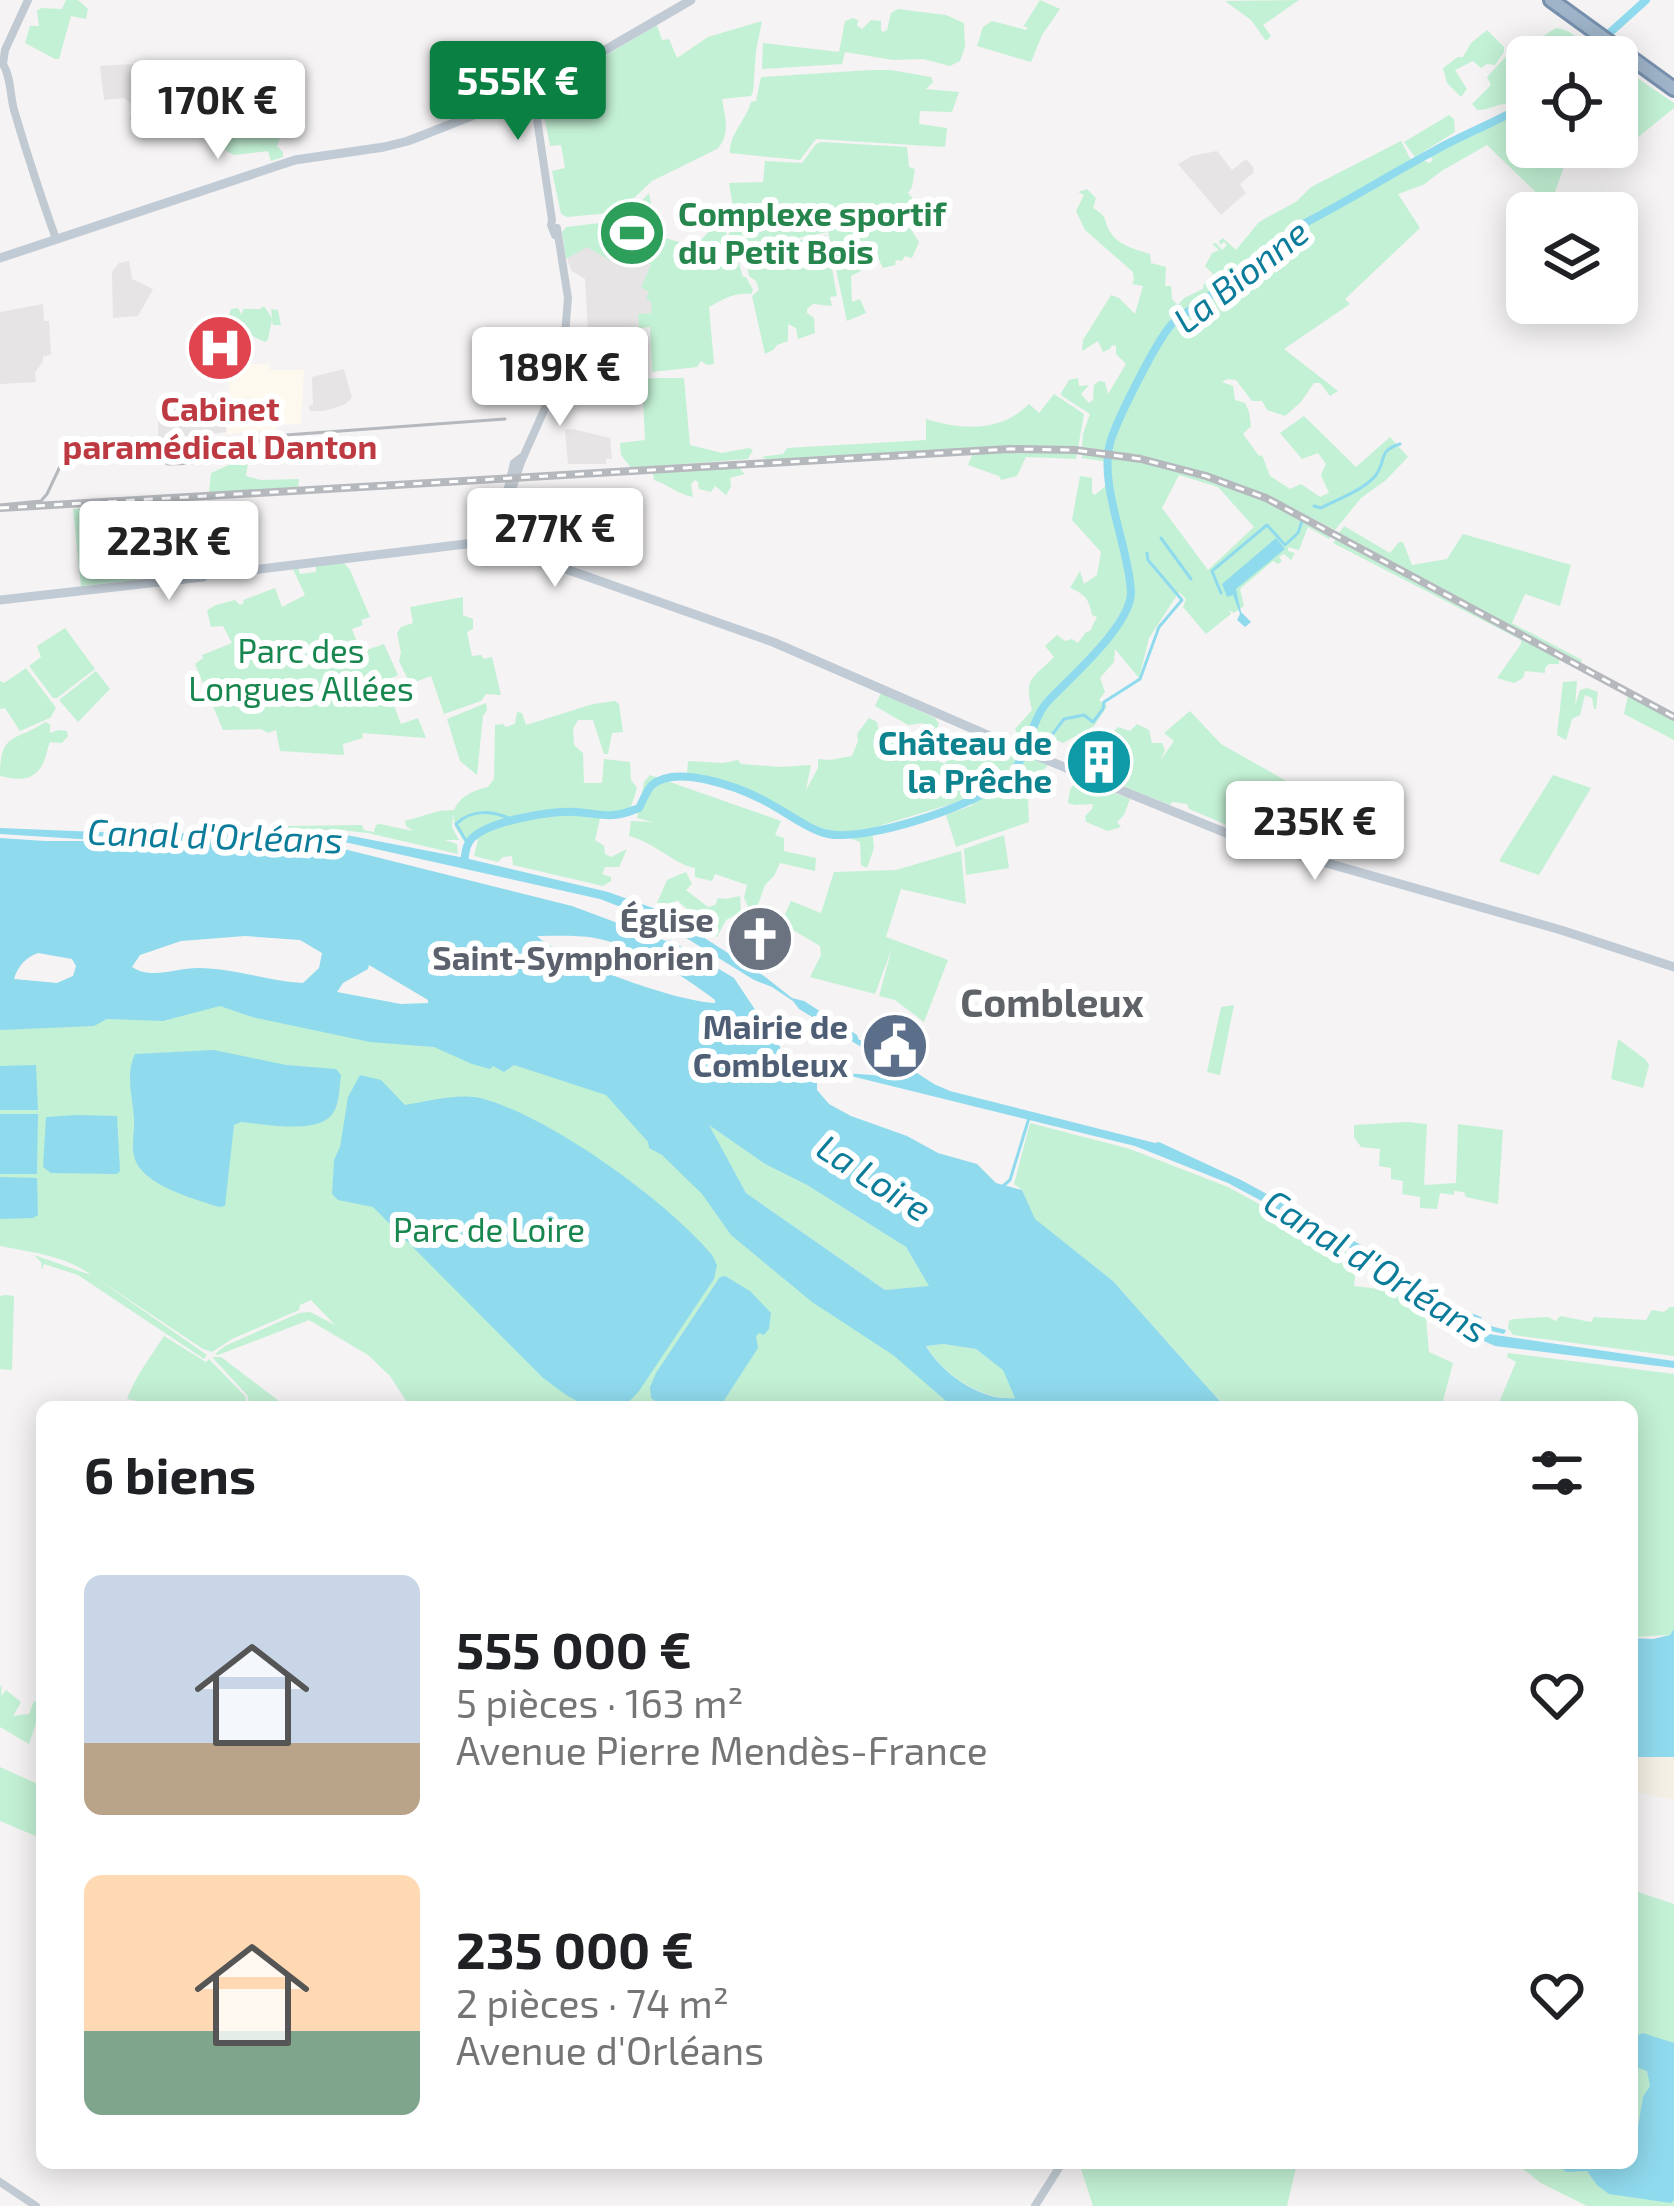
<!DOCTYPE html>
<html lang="fr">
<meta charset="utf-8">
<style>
:root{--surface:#fff;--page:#f6f6f6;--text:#202124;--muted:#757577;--accent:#0b8043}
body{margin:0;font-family:"Exo 2",sans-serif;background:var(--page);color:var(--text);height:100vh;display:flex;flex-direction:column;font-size:45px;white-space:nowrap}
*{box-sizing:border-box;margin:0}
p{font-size:39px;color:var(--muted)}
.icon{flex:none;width:66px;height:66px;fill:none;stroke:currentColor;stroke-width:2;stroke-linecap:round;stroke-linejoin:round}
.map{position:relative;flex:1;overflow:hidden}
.drawer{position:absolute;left:36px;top:1401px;width:1602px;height:768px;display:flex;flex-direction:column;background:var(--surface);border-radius:18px;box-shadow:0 6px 30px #0003}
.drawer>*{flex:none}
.controls{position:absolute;left:1506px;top:36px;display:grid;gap:24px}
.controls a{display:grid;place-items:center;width:132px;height:132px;border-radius:18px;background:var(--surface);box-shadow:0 6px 30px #0003;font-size:60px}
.price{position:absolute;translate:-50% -102px;padding:0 27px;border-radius:12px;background:#fff;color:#222;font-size:39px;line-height:78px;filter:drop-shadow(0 3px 6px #0008)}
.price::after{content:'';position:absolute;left:50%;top:72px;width:36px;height:27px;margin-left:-18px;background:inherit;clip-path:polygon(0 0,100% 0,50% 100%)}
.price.on{background:var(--accent);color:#fff}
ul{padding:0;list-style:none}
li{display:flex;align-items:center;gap:36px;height:300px;padding:0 48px}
li span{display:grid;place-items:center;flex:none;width:336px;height:240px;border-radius:18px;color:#555}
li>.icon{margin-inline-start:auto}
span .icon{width:144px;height:144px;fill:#fffc;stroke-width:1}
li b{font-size:51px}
h2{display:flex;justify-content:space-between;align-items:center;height:144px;padding:0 48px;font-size:51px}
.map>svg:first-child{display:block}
.commercial{fill:#fdf9ef}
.education{fill:#e6e4e5}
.green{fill:#c3f1d5;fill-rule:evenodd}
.sand{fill:#f5f0e5}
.water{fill:#90daee;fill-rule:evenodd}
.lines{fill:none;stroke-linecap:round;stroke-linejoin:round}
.stream{stroke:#90daee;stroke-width:3}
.river{stroke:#90daee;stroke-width:8}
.trunk-casing{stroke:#7690ad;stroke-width:18}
.tertiary{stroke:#c1cad2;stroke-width:8}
.secondary{stroke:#c1cbd6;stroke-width:9}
.trunk{stroke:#9fb4c9;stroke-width:12}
.tram{stroke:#b5b8bd;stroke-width:3}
.rail-casing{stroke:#b5b8bd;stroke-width:8}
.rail{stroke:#fff;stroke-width:3;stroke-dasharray:9;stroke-linecap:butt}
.labels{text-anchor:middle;stroke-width:12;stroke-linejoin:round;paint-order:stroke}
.leisure-label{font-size:33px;font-weight:bold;fill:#27864d;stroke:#fff;text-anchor:start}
.health-label{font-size:33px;font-weight:bold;fill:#be3a42;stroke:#fff}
.park-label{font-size:33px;fill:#17864f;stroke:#fff}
.culture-label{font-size:33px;font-weight:bold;fill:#0d838f;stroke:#fff;text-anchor:end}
.worship-label{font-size:33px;font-weight:bold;fill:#5b616d;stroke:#fff;text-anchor:end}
.service-label{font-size:33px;font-weight:bold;fill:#4e5e75;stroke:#fff;text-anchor:end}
.water-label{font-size:36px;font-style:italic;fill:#0c7c9b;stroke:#fff}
.quarter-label{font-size:39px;font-weight:bold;fill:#5f6368;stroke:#fff}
</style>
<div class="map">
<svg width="1674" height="2206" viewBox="0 0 1674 2206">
<rect width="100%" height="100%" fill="#f5f3f3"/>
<path class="commercial" d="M214,335H233L234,340H241L243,364H269L270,370H304L301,424L285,425L283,421L276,422V430L227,434L230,371L228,366H217V342L214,341Z"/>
<path class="education" d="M165,62L164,117L130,120V116L135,108L125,98L104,100L100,66Z
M1217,151L1232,170L1246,159L1254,168L1253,173L1240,184L1246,193L1221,215L1178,164L1192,156Z
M631,214L672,312L638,314L639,328L588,331L585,279L572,271L567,260L570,256L613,231Z
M129,261L132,279L153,289L138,316L113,318L112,272L119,263Z
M43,304L44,321H49L51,355L43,356V361L35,373L36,382L0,384V312Z
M344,369L352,398L344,405L324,411H310L309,406L313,404L312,377Z
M158,407H226V432L204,435L196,447L194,458H164L158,451Z
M573,429L610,438L612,459H606V464H568L565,430Z"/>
<path class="green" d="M66,0H78L88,9L86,19L71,16L59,59H55L25,43L30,26H39L37,11L41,8L62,9Z
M1040,0L1060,9L1042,35L1031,62L977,46L983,27L992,21L1027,30V27H1023Z
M1299,0L1263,25L1271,36L1266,41L1251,20L1225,1Z
M898,9L946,15L964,23L965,47L960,61L950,66L923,59L893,60L845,52L842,64L762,69L763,43L839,52L845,21L853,18L858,20L857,26L862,29L871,20L881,21V30L883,32L887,30L891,13Z
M762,21L756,51L753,92L751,96L722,99C725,117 731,135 717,149L652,181L634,198L610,213L567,217L561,214L552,171L565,168L561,145L550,146L541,99L544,92L657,25L662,40L669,39L677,58L708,37Z
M1556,28C1569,29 1578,38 1587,47L1577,57H1527V63L1514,48L1532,43Z
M1487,30L1504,47V52L1495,65L1487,64L1481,68L1473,61L1455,70L1467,89L1461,97L1447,83L1443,68L1458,57H1463L1471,43Z
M1510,52L1527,70V147H1571L1550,206L1487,145L1443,170L1423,185L1398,194L1420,228L1345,299L1350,304L1284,349L1338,391L1330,396L1320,383H1314L1301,402L1285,416L1267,410L1262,401H1252L1236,380L1227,379L1222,382L1233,386L1235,400L1245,403L1249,412L1251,426L1243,434L1259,456L1262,455L1270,476L1290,489L1301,484L1320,497L1329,493L1321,475L1326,464L1318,453L1302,459L1280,433L1304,416L1356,467L1390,437L1408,457L1386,480L1361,498L1335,530C1250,485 1178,459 1082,447L1083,434L1090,414L1062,396L1061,393L1069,380L1078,378L1079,386L1089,385L1081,394L1089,403L1093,400L1094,385L1099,381L1105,382L1108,394L1126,364L1116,354V346L1112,345L1110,349L1103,352L1098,341L1082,351L1083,340L1111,295L1119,298L1135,314L1143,286L1132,284L1134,280L1133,272L1085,230L1076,211L1084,195L1078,192L1087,189L1096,198L1093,208C1110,218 1102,220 1111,233C1118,245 1137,250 1150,254L1151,263L1166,267L1165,286H1171L1172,299L1178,305L1184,298L1203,289L1204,284L1213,281L1215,276L1205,266L1212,253L1219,250L1212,244L1216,243L1222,250L1227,245L1224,242L1220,245L1219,241L1223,238L1236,250L1259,222L1297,201L1311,187L1401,141L1411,160L1376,180L1377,183L1423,160L1429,163L1433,160L1429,155L1468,133L1474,135L1522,107L1514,109L1512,104C1498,102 1490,111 1477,110L1472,104L1491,85L1487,77Z
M205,65L214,66V97C247,104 298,95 277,146L283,152V157L271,161L268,151L234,155L221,148V141L214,135L210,109L200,107Z
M871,70H891L931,77L933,82L926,89L959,92L952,112L920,111L919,124L947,128L945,147L816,139L800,160L730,153C729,135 746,120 751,102L756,101L761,77Z
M1627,71L1674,103V108L1609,161L1600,150L1603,147H1617V78Z
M1449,115L1454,119L1455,132L1415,157L1404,142Z
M821,142L907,147L909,167L915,169L912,187L908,193L921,208L914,220L906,222L919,242L912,258L905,256L902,261L896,260L895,265L883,268L879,260L860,254L861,271L851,276L852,302L860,299L866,313L847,321L828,232L738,250L728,235L736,224L729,183L763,182L765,161L802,163L816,144Z
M649,193L657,233C666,241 681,240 692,247V242L702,239L720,220L727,235L721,244L735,249L734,256L721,253L718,257L724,261L737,257L743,277H746L753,290L751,294C735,292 723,299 709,307L714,364L707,365L701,361L697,367L652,372L650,327L639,328L638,314L652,313L651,302L646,298L649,292L641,287L651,265L620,248L611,261L587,247L566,259L562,232L566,227L608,222L604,234L613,231Z
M826,235L837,296L830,297L832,306L813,304L807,309V313L814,318L815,333L798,339L796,328L788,324V341L777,345L773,350L765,354L752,296L759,290L756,281L749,276L744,251Z
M264,306L272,318L271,309L278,310L281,325H273L272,320L268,339L265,342L226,324L231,309L238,308L242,315L243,309H260Z
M658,378H684L690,445L722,453L749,448L753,450L748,459L631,468L621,455L620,443L645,440L642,379Z
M1054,394L1084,414L1078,448L1001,446L769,460L761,457L783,454L787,448L926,440V419C965,431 1002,431 1029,404L1039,413Z
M1038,452L1077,453L1076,459L1026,457L1017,476L1001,480L999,476L968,465L973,453Z
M1082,452C1119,458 1157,463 1193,474C1242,489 1287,510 1332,534L1329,539L1308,527L1299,550L1288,547V551L1295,553L1291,560L1284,554L1279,557L1282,561L1278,564L1273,561L1240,589L1244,606L1234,613L1229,610L1231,614L1206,634L1183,607L1186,599L1179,592L1149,638L1139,678L1115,649L1114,662L1100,678L1105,692L1099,700L1107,706L1094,726L1063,743L1052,738L1042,753L1017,741L1019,737L1015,729L1032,710C1023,677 1034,678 1054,657L1045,646L1057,635L1065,641L1072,639L1078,643L1086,632L1090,631L1097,617L1092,615C1089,599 1085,594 1070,588L1080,571L1084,584L1097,575L1101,552L1072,520L1080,476L1092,478V493L1095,495L1108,484H1112L1109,462L1082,458ZM1179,475L1218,487L1254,527L1208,570L1162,508Z
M249,456L246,476L261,480L299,479L298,488L209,493L211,473Z
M738,467L745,474L730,478L731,487L726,495L715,486L711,492L699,489L698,482L695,480L691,484L693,497C677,494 669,485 654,480L653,473Z
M154,504L152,578L81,586L73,509Z
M1344,526L1390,553L1399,542H1403L1412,565L1447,559L1463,534L1571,565L1560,606L1525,594L1512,623L1582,660L1581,663L1339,533Z
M1337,537L1559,658V664H1549L1545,668V673L1525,671L1523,678L1514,683L1497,678L1521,644V640L1333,543Z
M344,563L350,570L370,617L361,620L363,625L352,629L361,652L384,644L398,675L385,681L401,724L418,718L426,738L362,733L363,738L343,744L344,755L280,751L276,730L268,733L261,729L223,730L195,664L203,658L202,655L232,643L223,626L211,627L207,610L216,605L235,600L240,605L244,603L243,600L275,588L282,607L305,595L293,569L298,568L300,574L316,572V566Z
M463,597V615L473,619V629L467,632L472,656L481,655L484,659L492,657L501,695L486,694L481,701L444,714L431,676L410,684L399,661L401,653L397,633L401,627L413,623L410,607Z
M65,628L95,669L57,698H53L29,666L41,657L37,646Z
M26,668L56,708L50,718L20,731L5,708L0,709V681L4,683Z
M96,671L110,689L78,722L59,700Z
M1577,681L1575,706L1580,690L1587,688L1598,692L1596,709H1594L1592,698L1585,695L1580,715L1572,719L1566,740L1557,735L1563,682Z
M881,693L935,718L939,724L933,735L923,731V723L908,725L875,706Z
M1628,695L1674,721V740L1624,714Z
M615,701L619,704L623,732L612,733L608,754H604L593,720H578L573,729L574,745L583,753L584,783H602L604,759L630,762L631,780L637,788L630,810L601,814L595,840L604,846L605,854L611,857L627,849L619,867H605L602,874L611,877V881L603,886L513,865L512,856L503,857L498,862L474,856L478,840L475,836L464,841L455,827L453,814L452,827L459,840H445L457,844L458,854L368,833L341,830H220L221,827L362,825L364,830L374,832L376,825L380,824L413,831L406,826L405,821L439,811L454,810C461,795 473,791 488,787L494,779L495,725L503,724L506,727L515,724L517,712L522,713L526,725L593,704Z
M486,703L487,710L483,716L477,775L460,761L447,719Z
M1190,711L1221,744L1297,787L1271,842C1242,833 1217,820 1189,809L1187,804L1172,802L1170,805L1091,773L1094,768L1111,773L1116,768L1115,760L1122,752L1105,741L1111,733L1125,742L1114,731L1118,727L1130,731L1137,724L1149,730L1152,743H1162L1165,750L1160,761L1174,741L1164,733Z
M869,718L877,722L879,732L883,727L890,730L902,729L905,735L929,748L926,756L945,764L952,748L966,753L980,736L1049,764L1041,773L1027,775L1029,822L956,847L946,815L973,805L968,799L872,828L874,848L867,868L861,865L860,842L798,819L757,798L687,776L688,761L723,763L738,760L741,764L781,767L811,765L806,790L818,768V759L830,760L852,756L858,741L857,734Z
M45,722L50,724V733L58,730L67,731L68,736L62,743L50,742C47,748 47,755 44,761C35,783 18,780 0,776C0,730 17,742 45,722Z
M650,775L781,821L775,835L784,838V851L816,858L815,871L780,863L774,876L765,885L756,910L750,911L744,898L747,885L715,874L712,881L695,877V868C675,865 656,843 629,836L631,821L653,822L637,818L644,782Z
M1553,775L1591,788L1539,875L1499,861Z
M1077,779L1130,799L1124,815L1117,822L1121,827L1108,831L1086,822L1085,816L1092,809L1093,804L1075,805L1068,803L1070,790Z
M1004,835L1009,868L966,875L964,849Z
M961,851L966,904L901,889L886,937L948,960L924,1022L895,1000L879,996L892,948L875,994L810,977L821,955L820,946L781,923L791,901L821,913L834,872L896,870Z
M686,872L692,884L686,890L708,907L715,905L718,898L726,899L740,896L741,912L726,920L717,937L677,900L670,908L657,903L667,880Z
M214,998L609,1086L893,1351L959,1407H422L414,1399L419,1407H410L390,1376L368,1355L309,1320L218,1355L215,1354L225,1346L299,1313L310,1312L335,1325L311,1300L300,1305L299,1310L232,1339L212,1352L203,1349L95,1277L207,1355L204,1359L78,1275L44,1264L42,1270L41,1262L34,1255L91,1275C67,1256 30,1252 0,1246V1022Z
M1234,1005L1220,1075L1207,1072L1221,1007Z
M1618,1039L1645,1059L1649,1065L1643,1088L1611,1079Z
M1408,1122L1427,1124L1424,1185L1456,1183L1458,1124L1503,1130L1498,1204L1466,1197L1464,1192L1454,1191V1195L1440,1193L1437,1209L1420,1208V1197L1402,1194L1403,1181L1391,1179V1168L1379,1166L1380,1149L1361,1147L1354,1137V1125Z
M707,1123L765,1164L807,1185L906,1247L930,1287L885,1290L746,1193Z
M1030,1123L1130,1149L1228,1187L1371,1265L1356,1267L1354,1286L1379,1289L1395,1285L1426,1318L1429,1352L1453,1363L1443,1401L1449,1407H1225L1113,1281L1034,1219L1022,1190L1014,1184Z
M5,1295L14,1296L12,1370L0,1369V1296Z
M1670,1307H1674V1356L1513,1335L1508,1328L1509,1321L1513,1319L1548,1317L1556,1321L1560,1316L1591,1322L1594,1317L1646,1320L1652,1310L1664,1312Z
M164,1336L206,1362L209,1359L245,1396L248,1407H152V1404L127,1399C136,1375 150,1358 164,1336Z
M943,1344L976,1349L1004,1370L1015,1398C984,1402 939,1372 926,1345Z
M1508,1353L1674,1374V1632L1670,1635L1632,1637V1407H1497L1516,1362L1507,1357Z
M212,1357H221L287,1407H251L247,1395Z
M2,1684L1,1696L6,1690L21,1702L13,1716L29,1714L34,1701L42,1705L29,1744L0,1727V1688Z
M0,1767L42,1786V1830L38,1837L0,1821Z
M1632,1890L1674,1904V2206H1587L1541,2183L1519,2166V2163H1632Z
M1079,2163H1297L1287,2206H1093Z"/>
<path class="sand" d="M1632,1757H1674V1800L1632,1791Z"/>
<path class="water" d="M1276,538L1285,549L1236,589L1241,612L1251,622L1245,627L1237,620L1240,614L1233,595L1227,597L1222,584Z
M0,828L122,833L341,834L465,858L608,892L653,908L681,923L764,976L792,998L804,1001L857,1035L859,1040H866L934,1084L950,1091L1155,1143L1159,1142L1241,1180L1389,1260L1445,1311L1464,1310L1481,1317L1483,1324L1506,1330L1504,1334L1483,1329L1482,1326V1333L1674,1361V1368L1495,1346L1454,1328L1382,1265L1228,1183L1135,1146L855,1077L817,1079V1090L829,1104L851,1116L907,1136L938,1153L977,1164L996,1183L1022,1190L1035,1219L1113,1281L1225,1407H953L893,1355L812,1302L731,1235L702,1194L662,1155L649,1148L648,1142L606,1095L514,1065L504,1072L493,1066L490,1069L472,1064L434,1047L370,1042L252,1017L220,1006L163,1021L107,1019L94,1026L0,1030V838L45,841H111L0,834ZM126,841H340L600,899L662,923L754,980L772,987L793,1001L799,1009L899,1070L903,1076L898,1079C862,1071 829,1076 794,1068L734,978L670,940L666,941L572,906L320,843ZM245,936L300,940L322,953L319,968L303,983C268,981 233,968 198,968C176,968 151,980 132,967L140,955L181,941ZM537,936C555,936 577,935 595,938C637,946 681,974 715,1000V1003C678,1002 562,961 537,936ZM38,953L72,959L76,966L73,976L57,983L14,979C18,966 25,958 38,953ZM369,965L428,1000V1003L401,1004L337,992L343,983L368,969ZM709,1125L765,1164L807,1185L906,1247L929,1286L885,1290L746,1193ZM943,1344L976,1349L1003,1370L1015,1398C982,1402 941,1373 926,1346Z
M214,1050L286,1065L336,1069L341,1075C339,1087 340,1103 333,1113C319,1135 264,1124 241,1122L234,1125L225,1206L219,1207C195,1199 140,1185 134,1156C131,1144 135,1131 134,1119C133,1098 125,1074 135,1054Z
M36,1065L38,1110H0V1066Z
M360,1075L381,1080L405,1105C427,1101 458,1093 480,1098C548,1115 667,1201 712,1255L717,1265L714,1279L639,1391L624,1407C581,1407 577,1404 542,1377L373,1207L338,1200L332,1194L334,1160L340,1147L348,1097Z
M0,1114H38L37,1174H0Z
M77,1115L117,1116L120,1171L117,1174L51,1173L43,1167L46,1117Z
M0,1177L37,1178L38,1215L33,1218L0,1219Z
M725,1276L750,1291L771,1313L769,1329L764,1335L759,1333L756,1336L758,1348L723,1402L711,1407H664L651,1398L650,1387L656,1373L720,1277Z
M1674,1629V1757H1632V1638L1653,1639L1670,1635Z
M1643,2033L1674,2043V2200L1671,2203L1609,2194L1597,2185L1587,2171L1567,2172L1552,2163H1632V2109L1636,2111L1638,2127L1643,2097L1650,2086L1647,2071L1639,2068L1632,2076V2045L1638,2035Z"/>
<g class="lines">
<path class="stream" d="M1314,506L1321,508C1338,499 1364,490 1376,475C1387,460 1377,451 1400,444
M1161,538L1191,579
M1221,593L1212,571L1267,525L1285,545L1298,533L1302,521
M1039,746L1045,744L1064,719L1084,715L1093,722L1103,709L1104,702L1140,679L1159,627L1182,600L1148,560L1147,553
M1021,756L1031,759
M468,844L456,824C472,808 494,811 513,820
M1003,1186L1010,1180L1029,1118"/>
<path class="river" d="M1583,57L1646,0
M464,863C465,857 465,850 468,844C478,822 552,810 575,812C604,814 610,820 639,808C643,801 646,791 652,785C676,764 738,787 763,800C782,809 808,830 828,834C867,842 978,805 1007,778C1030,757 1029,720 1050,699C1072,676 1131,625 1131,592C1129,546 1097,482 1111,440C1118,418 1159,335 1174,322C1183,314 1194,308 1203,301C1235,277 1266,253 1295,228C1340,206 1387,176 1434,151C1464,134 1497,122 1527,104"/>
<defs>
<path id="trunk" d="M1551,0L1674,89"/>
</defs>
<use href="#trunk" class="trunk-casing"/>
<path class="tertiary" d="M3,64C11,77 10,95 14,110C27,154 41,197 56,239
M3,64L5,50L28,0
M533,92L552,220
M552,220L551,225L555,235
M506,496L514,463L522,457
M494,545L521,462L562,370L568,298L557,228
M0,2182L36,2206
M1035,2206L1062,2163"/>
<path class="secondary" d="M0,258L295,160L384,147L408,141L533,92L691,0
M218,571H243L474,543L503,547L773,642L1015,747L1236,837L1561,930L1674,967
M0,600L203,577"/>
<use href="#trunk" class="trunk"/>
<path class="tram" d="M0,505L41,501L47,494L64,458L73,452L137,448L168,464L202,463L272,436L505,419"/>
<defs>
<path id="rail" d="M0,508L1009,449L1075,450L1141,459L1206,476L1266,498L1674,717"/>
</defs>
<use href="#rail" class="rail-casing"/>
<use href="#rail" class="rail"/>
</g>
<defs>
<symbol id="stadium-disc" viewBox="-11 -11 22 22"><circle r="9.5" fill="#2e9e5b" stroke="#fff"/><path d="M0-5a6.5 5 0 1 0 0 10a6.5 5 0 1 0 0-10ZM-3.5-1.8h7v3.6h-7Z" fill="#fff"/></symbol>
<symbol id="hospital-disc" viewBox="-11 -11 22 22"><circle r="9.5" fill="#e0444e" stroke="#fff"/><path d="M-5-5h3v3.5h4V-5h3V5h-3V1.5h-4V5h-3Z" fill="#fff"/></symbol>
<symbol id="building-disc" viewBox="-11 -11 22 22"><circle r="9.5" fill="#0f9aa8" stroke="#fff"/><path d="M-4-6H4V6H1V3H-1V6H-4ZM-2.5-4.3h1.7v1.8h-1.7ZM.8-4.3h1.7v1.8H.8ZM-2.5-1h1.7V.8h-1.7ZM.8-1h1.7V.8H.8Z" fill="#fff"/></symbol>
<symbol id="church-disc" viewBox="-11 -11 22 22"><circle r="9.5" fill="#6b7280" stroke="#fff"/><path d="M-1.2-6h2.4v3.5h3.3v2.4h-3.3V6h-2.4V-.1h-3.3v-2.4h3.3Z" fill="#fff"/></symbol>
<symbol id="civic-disc" viewBox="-11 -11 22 22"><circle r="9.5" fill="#5c6f8a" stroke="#fff"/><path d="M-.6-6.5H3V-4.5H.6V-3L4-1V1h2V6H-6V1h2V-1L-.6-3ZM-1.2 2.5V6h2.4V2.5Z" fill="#fff"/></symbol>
</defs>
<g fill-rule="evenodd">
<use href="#stadium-disc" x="594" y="195" width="76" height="76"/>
<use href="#hospital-disc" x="182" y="310" width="76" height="76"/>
<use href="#building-disc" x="1061" y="724" width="76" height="76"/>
<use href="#church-disc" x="722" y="901" width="76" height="76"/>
<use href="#civic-disc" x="857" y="1008" width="76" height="76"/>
</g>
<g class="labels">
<g class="leisure-label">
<text x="678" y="226">Complexe sportif<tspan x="678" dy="38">du Petit Bois</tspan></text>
</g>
<g class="health-label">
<text x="220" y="421">Cabinet<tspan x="220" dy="38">paramédical Danton</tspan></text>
</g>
<g class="park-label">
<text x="301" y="663">Parc des<tspan x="301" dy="38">Longues Allées</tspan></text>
<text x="489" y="1242">Parc de Loire</text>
</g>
<g class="culture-label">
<text x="1052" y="755">Château de<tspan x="1052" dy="38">la Prêche</tspan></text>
</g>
<g class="worship-label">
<text x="714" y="932">Église<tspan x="714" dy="38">Saint-Symphorien</tspan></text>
</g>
<g class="service-label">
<text x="848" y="1039">Mairie de<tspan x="848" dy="38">Combleux</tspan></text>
</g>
<g class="water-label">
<text transform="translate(1241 276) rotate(-38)" y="13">La Bionne</text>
<text transform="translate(215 836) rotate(2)" y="13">Canal d'Orléans</text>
<text transform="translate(874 1178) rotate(33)" y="13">La Loire</text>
<text transform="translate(1376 1266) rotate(32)" y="13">Canal d'Orléans</text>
</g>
<g class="quarter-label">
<text x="1052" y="1017">Combleux</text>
</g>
</g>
</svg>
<div class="controls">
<a><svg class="icon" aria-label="locate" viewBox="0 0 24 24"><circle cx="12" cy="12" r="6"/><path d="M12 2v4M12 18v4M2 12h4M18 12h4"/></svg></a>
<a><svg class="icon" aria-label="layers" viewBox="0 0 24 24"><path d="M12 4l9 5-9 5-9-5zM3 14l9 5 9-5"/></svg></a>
</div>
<b class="price on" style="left:518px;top:143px">555K €</b>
<b class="price" style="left:218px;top:162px">170K €</b>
<b class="price" style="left:560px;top:429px">189K €</b>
<b class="price" style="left:555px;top:590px">277K €</b>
<b class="price" style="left:169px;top:603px">223K €</b>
<b class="price" style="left:1315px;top:883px">235K €</b>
<section class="drawer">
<h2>6 biens<svg class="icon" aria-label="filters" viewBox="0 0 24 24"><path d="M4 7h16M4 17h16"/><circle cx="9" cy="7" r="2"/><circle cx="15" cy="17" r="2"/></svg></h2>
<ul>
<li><span style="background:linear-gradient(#c9d6e8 70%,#b9a48a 0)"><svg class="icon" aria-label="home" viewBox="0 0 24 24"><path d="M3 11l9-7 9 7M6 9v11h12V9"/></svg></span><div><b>555 000 €</b><p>5 pièces · 163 m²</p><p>Avenue Pierre Mendès-France</p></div><svg class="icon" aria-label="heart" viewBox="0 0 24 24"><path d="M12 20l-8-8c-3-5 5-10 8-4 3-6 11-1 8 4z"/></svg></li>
<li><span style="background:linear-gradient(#ffd9b3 65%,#7fa58c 0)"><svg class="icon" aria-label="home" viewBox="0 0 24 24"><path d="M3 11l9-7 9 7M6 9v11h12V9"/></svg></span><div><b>235 000 €</b><p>2 pièces · 74 m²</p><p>Avenue d'Orléans</p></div><svg class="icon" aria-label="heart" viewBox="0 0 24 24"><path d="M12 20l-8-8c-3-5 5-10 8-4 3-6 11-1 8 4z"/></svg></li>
</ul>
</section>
</div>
